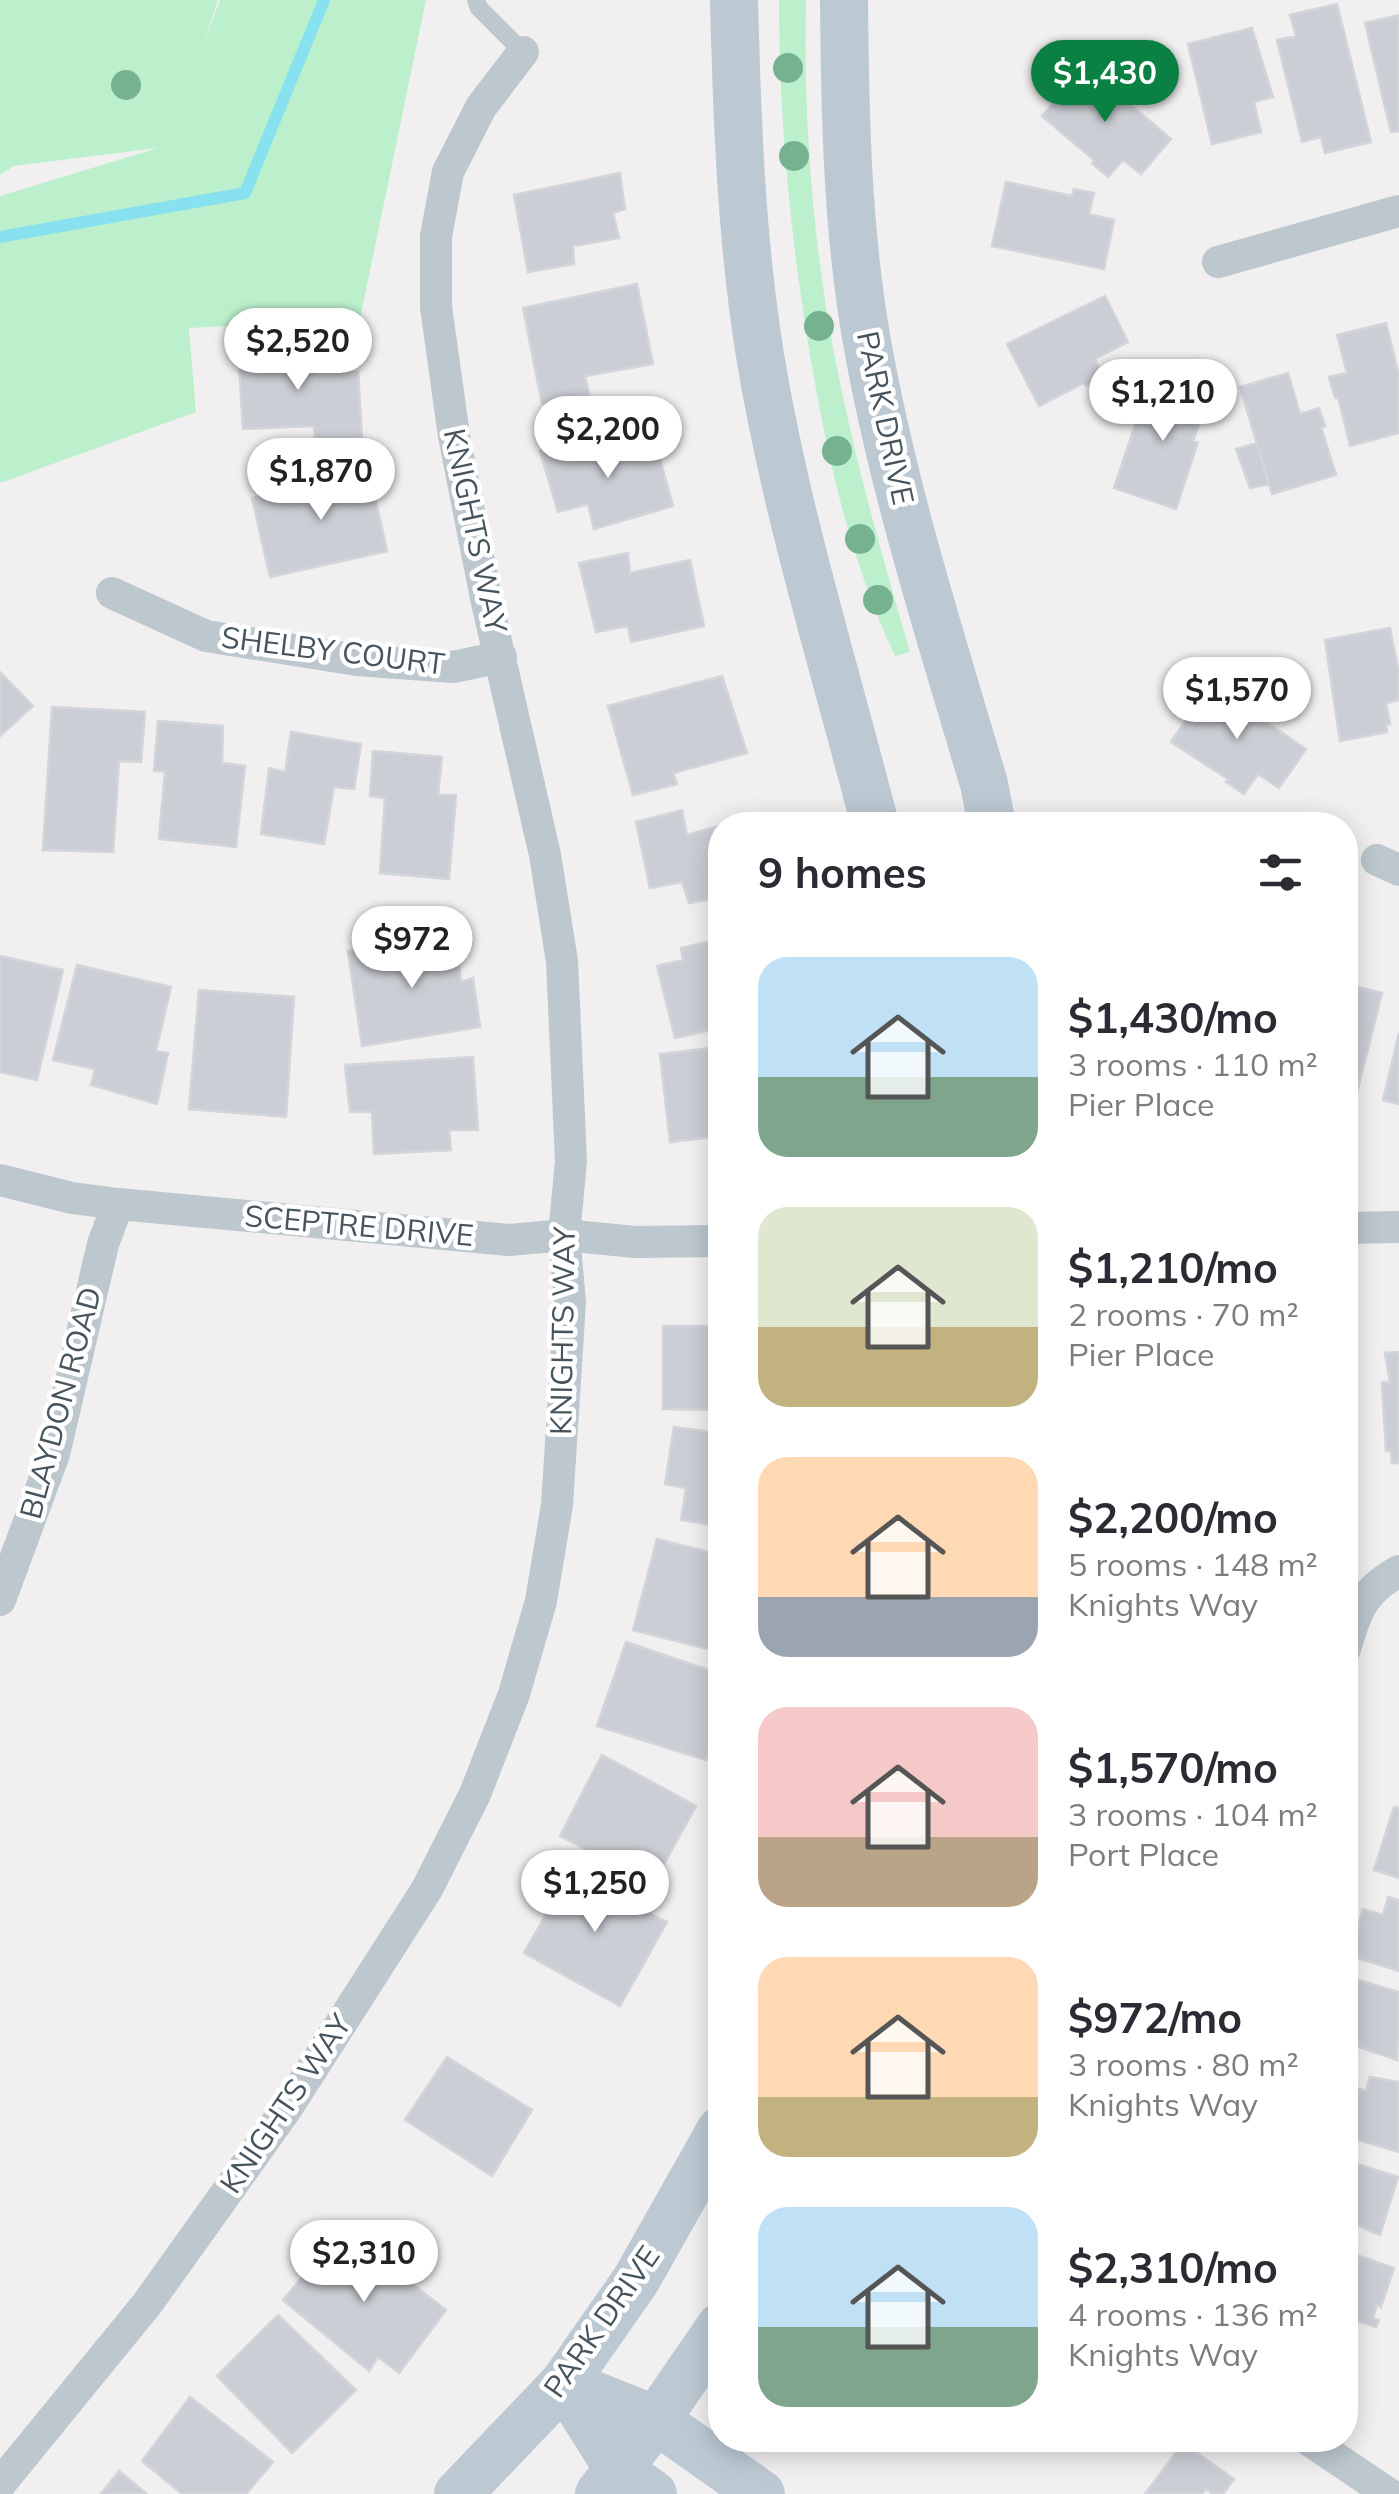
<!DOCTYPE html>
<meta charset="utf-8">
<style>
:root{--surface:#fff;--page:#f7f7f7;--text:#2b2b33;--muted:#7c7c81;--accent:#0b8043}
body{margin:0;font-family:Mulish,sans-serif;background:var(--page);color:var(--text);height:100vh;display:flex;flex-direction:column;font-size:38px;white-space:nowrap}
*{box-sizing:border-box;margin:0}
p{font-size:32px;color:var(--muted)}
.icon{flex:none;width:55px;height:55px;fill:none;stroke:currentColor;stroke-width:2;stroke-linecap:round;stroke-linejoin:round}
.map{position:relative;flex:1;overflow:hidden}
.details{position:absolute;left:708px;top:812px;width:650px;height:1640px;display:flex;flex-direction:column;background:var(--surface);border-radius:40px;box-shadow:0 5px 25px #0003}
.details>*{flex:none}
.price{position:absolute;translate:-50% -85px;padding:0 22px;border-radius:35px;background:#fff;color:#222;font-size:32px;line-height:65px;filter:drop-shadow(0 2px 5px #0008)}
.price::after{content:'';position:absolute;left:50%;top:60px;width:30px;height:22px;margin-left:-15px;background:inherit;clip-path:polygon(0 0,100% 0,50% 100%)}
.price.active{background:var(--accent);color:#fff}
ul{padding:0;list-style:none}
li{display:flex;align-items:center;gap:30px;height:250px;padding:0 50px}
li span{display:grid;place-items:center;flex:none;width:280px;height:200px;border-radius:30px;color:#555}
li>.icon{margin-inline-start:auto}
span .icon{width:120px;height:120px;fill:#fffc;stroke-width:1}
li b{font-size:42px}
h2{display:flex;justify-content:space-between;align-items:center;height:120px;padding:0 50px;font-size:42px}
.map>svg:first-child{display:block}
.green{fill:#bcf0cc}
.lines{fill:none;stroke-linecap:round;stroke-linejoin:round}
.stream{stroke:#88e1ee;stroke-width:12}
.building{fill:#cbced4;stroke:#d2d5da;stroke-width:2.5}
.lane{stroke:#bcc7ce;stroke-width:18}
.street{stroke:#bcc7ce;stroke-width:32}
.secondary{stroke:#bcc9d3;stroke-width:48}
.tree{fill:#77b290}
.labels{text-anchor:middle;stroke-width:9;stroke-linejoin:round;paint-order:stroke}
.street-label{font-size:30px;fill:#46545d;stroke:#fff}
</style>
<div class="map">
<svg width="1399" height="2494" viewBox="0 0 1399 2494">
<rect width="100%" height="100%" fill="#f1efef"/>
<path class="green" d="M0,0H218L203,45L220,0H426L360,319L189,328L196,412L0,483V196L158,148L14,166L0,175Z
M779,0H806C803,133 815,271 844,401C862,486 886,569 910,652L895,656C849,558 827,455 809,349C790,231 779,120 779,0Z"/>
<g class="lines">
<path class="stream" d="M0,237L245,193L324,0"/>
</g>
<path class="building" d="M1337,4L1371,142L1325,153L1321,137L1302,142L1277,40L1296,36L1290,15Z
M1399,15V131L1391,132L1365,23Z
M1252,28L1273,97L1254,102L1261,132L1212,144L1188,44Z
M1085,66L1171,139L1141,174L1123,160L1108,177L1092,163L1094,160L1042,116Z
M620,173L625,209L613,213L619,238L573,246L574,264L528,272L514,195Z
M1006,182L1072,196L1074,189L1094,193L1089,214L1114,220L1104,269L992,246Z
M637,284L653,364L585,376L589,394L542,404L523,308Z
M1105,296L1128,342L1095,359L1104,378L1086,386L1084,383L1039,406L1007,344Z
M1386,323L1399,376V433L1350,446L1338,397L1335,398L1329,377L1347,373L1337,335Z
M320,346V374L358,372L362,438L315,440L314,426L243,429L238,349Z
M1288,373L1300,414L1319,408L1325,426L1321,427L1336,475L1272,494L1240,387Z
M1165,378L1210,393L1193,441L1198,442L1176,509L1114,488L1136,422L1128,419L1135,398L1156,405Z
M585,437L591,458L654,438L673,506L594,529L588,504L558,512L540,451Z
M1257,443L1269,484L1250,488L1236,449Z
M368,466L387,551L270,577L252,498L319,484L316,474Z
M628,553L630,573L690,560L704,626L631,642L628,626L596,632L579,563Z
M1390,628L1399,673V700L1386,703L1390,724H1386L1387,732L1340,741L1325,640Z
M0,672L33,706L0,736Z
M722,676L747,753L673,773L677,784L633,795L608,706Z
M1210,684L1306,749L1279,788L1258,774L1244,794L1226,782L1228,779L1171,742Z
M52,707L145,712L141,762L119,761L113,852L43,850Z
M158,721L223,726L222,763L245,766L236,847L159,839L165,771H154Z
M291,732L361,744L354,789L334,787L324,844L261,834L269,768L285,772Z
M373,751L442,757L438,795H456L449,879L380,873L385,798L370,796Z
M682,810L687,835L720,826V897L689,903L682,882L650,888L636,822Z
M1124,814L1262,825H1123Z
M456,935L461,982L473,978L480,1027L362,1046L348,951Z
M720,939V1028L675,1038L657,966L683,960L681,948Z
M0,956L63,970L37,1080L0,1072Z
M77,965L171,987L156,1051L168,1053L157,1104L91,1085L95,1069L53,1060Z
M1345,984L1382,993L1355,1100L1345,1098Z
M199,990L294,997L286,1117L189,1109Z
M1399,1033V1104L1383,1100Z
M720,1047V1136L670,1142L660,1054Z
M473,1057L478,1130H449L451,1150L374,1154L372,1112H350L345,1065Z
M663,1326H720V1410L663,1409Z
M1399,1352V1463H1392L1391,1451H1386L1382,1382H1390L1385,1353Z
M674,1427L720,1433V1526L681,1520L686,1488L665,1484Z
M657,1539L720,1555V1652L633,1630Z
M626,1642L720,1674V1716L706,1760L597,1726Z
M602,1755L696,1806L653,1884L560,1836Z
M1394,1807L1399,1808V1878L1374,1870Z
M578,1858L617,1879L607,1892L667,1922L620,2006L524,1953Z
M1388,1897L1399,1900V1971L1350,1956L1363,1909L1383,1915Z
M1348,1977L1399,1992L1397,2060L1345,2042V1989Z
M447,2057L532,2110L492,2176L405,2120Z
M1370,2077L1399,2082V2152L1345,2136V2085L1366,2091Z
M1345,2160L1398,2177L1380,2235L1355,2224L1353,2231L1345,2229Z
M342,2230L446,2310L399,2373L378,2357L369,2371L283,2300Z
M1345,2251L1394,2268L1381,2307L1377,2305L1373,2318L1379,2320L1376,2327L1354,2320L1353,2324L1345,2322Z
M278,2315L356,2390L292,2453L217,2376Z
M190,2397L273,2462L246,2494H182L142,2461Z
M1183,2443L1234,2479L1223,2494H1213L1206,2489L1202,2494H1145Z
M119,2471L147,2494H101Z"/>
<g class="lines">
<path class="lane" d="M476,0L479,8L523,52"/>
<path class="street" d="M1218,262L1399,211
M112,593L206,636L357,660L453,667L501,657
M1377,860L1399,870
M0,1180L72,1198L118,1204L509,1240L564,1235L635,1242L720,1241
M1345,1228L1399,1227
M0,1600L54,1454L103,1244L118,1204
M1345,1649C1356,1610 1363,1591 1399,1571
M1309,2440L1389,2494
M0,2484L147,2304L287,2108L427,1889L475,1794L514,1694L541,1601L557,1505L570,1302L564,1235L571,1161L562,961L545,855L486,598L454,436L436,307V236L448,172L481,107L523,52"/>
<path class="secondary" d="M734,0C737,119 741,237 760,355C786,514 835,668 875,825
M844,0C845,114 847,229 867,342C894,493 941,638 984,784L992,825
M564,2383L656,2420L761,2494
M564,2383L619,2470L653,2494
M458,2494L564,2383L636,2280L720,2131
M599,2494L656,2420L720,2327"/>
</g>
<g class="tree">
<circle cx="788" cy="68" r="15"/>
<circle cx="126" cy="85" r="15"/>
<circle cx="794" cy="156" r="15"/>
<circle cx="819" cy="326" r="15"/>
<circle cx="837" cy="451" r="15"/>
<circle cx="860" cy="539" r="15"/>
<circle cx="878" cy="600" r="15"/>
</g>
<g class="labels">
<g class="street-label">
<text transform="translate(885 418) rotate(78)" y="10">PARK DRIVE</text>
<text transform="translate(475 531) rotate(78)" y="10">KNIGHTS WAY</text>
<text transform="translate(333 651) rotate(7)" y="10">SHELBY COURT</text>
<text transform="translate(359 1226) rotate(5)" y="10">SCEPTRE DRIVE</text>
<text transform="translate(563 1331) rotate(-89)" y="10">KNIGHTS WAY</text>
<text transform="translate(61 1403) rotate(-75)" y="10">BLAYDON ROAD</text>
<text transform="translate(286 2104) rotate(-56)" y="10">KNIGHTS WAY</text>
<text transform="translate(602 2322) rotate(-55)" y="10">PARK DRIVE</text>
</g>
</g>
</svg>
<b class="price active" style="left:1105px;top:125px">$1,430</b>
<b class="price" style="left:298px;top:393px">$2,520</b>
<b class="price" style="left:1163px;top:444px">$1,210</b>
<b class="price" style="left:608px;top:481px">$2,200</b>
<b class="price" style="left:321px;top:523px">$1,870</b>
<b class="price" style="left:1237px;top:742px">$1,570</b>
<b class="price" style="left:412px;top:991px">$972</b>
<b class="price" style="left:595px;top:1935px">$1,250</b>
<b class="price" style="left:364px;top:2305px">$2,310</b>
<section class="details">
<h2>9 homes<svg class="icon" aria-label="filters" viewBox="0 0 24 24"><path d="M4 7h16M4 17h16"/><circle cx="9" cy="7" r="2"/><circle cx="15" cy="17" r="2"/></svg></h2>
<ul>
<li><span style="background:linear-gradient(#bfe0f5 60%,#7fa58c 0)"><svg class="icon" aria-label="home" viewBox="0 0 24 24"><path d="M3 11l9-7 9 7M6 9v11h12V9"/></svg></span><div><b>$1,430/mo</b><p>3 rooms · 110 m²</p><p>Pier Place</p></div></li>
<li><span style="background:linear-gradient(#dfe7d0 60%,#c2b280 0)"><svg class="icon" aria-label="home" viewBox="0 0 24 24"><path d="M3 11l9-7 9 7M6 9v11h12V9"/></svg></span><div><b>$1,210/mo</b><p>2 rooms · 70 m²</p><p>Pier Place</p></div></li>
<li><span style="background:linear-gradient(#ffd9b3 70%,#9aa5b1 0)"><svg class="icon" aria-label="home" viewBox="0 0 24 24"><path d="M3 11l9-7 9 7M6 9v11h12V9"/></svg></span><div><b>$2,200/mo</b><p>5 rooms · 148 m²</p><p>Knights Way</p></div></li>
<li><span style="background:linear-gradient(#f6c9c9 65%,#b9a48a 0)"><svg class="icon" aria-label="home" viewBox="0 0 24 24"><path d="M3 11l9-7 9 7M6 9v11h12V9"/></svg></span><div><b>$1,570/mo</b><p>3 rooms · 104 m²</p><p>Port Place</p></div></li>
<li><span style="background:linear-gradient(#ffd9b3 70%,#c2b280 0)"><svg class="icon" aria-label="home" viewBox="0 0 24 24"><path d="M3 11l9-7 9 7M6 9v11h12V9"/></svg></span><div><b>$972/mo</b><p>3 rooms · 80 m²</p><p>Knights Way</p></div></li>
<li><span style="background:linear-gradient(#bfe0f5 60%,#7fa58c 0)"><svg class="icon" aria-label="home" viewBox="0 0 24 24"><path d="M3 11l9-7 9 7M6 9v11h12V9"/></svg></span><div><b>$2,310/mo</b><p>4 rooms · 136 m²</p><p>Knights Way</p></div></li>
</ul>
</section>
</div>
